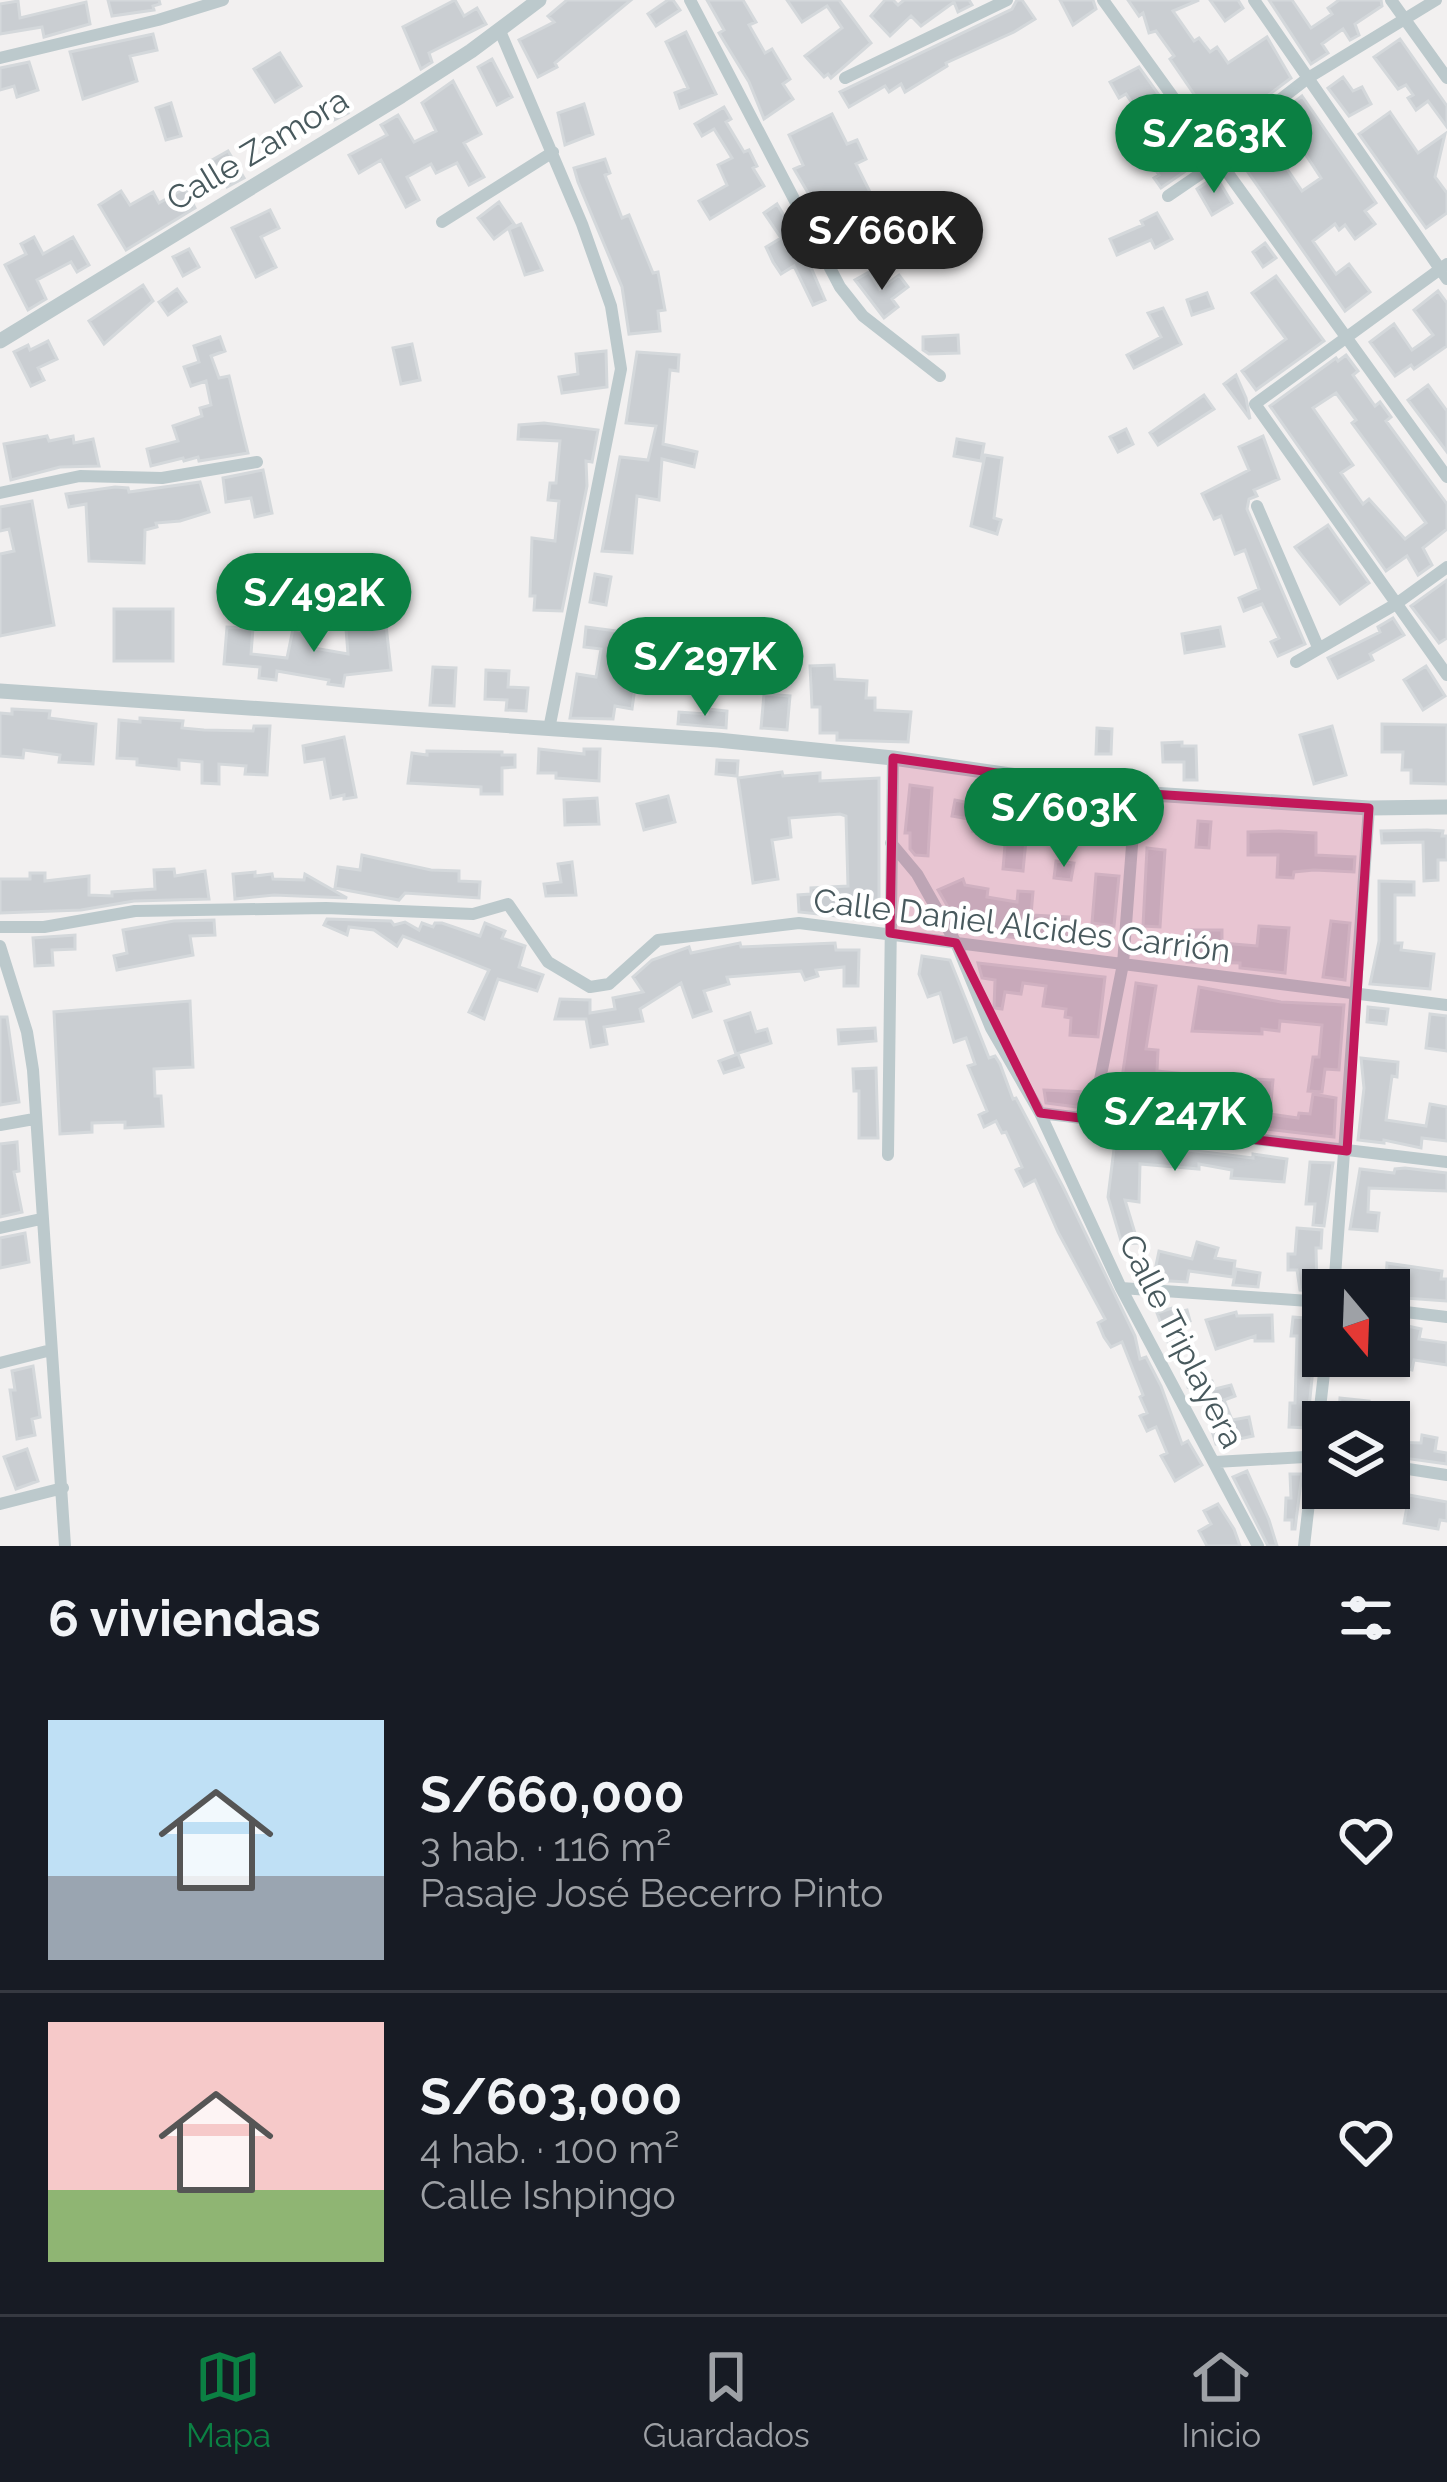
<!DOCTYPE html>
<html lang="es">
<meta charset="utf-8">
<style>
:root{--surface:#171b24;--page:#242831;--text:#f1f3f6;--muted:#9ea1a6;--line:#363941;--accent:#0b8043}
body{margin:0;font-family:Raleway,sans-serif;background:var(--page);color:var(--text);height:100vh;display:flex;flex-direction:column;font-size:45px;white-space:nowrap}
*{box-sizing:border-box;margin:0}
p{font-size:39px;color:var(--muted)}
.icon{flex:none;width:66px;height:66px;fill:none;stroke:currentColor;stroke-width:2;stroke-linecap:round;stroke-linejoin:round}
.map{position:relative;height:1546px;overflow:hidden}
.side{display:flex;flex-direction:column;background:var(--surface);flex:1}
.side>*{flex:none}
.needle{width:78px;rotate:161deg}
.fabs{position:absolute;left:1302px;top:1269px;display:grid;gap:24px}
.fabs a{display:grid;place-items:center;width:108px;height:108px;border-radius:0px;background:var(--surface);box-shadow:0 3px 9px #0004;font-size:60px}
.price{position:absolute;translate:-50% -102px;padding:0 27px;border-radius:42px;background:var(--accent);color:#fff;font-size:39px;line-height:78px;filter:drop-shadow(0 3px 6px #0008)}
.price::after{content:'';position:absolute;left:50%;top:72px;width:36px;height:27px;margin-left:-18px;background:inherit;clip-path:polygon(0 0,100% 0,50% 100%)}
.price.current{background:#222;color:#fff}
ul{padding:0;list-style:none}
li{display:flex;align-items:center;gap:36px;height:300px;padding:0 48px}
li+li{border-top:3px solid var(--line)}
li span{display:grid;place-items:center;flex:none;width:336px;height:240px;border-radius:0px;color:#555}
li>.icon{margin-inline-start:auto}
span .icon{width:144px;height:144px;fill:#fffc;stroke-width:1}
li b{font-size:51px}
h2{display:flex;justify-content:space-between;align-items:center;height:144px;padding:0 48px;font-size:51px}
.tabs{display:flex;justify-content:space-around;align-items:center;height:168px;border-top:3px solid var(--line);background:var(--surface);font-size:33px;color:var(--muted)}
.tabs a{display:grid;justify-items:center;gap:6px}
.tabs .current{color:var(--accent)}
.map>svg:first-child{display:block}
.building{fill:#caced2;stroke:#d4d8db;stroke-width:3;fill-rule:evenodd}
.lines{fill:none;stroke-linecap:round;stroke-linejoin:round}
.minor{stroke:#bcc9cc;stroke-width:12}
.tertiary{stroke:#bcc9cc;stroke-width:15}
.marked{fill:#c2185b;fill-opacity:0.2;stroke:#c2185b;stroke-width:9;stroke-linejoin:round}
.labels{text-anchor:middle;stroke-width:9;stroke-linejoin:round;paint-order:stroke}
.street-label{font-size:33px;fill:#48595d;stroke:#fff}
</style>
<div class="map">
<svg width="1447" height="1546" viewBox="0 0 1447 1546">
<rect width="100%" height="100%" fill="#f2f0f0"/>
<path class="building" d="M108,0H159L160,4L153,6L154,10L112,16Z
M455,0L464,16L477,8L486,24L429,53L432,62L421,69L403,27Z
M567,0H631L555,63L557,67L538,77L519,40L554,22L548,16Z
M668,0H673L680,10L656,26L648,14Z
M707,0H743L756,22L749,25L765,53L772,49L790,79L783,84L793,99L764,119L749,82L719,33L724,30Z
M787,0H839L871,43L831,78L828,74L824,77L805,56L842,28L827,6L802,22Z
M885,0H893L898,5L904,0H969L972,5L958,12L954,2L921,26L911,16L890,36L871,16Z
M1017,0H1022L1035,19L1014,32L946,63L947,66L905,92L901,84L889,92L885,86L849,107L840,92L1012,9Z
M1060,0H1093L1096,9L1073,25Z
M1128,0H1199L1173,11L1194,41L1199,38L1210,52L1217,47L1228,63L1267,37L1291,78L1220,132L1170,59L1174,56L1156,31L1149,33L1143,13L1139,16Z
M1210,0H1238L1243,8L1225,21Z
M1269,0H1292L1311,28L1332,14L1328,8L1339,0H1381L1382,6L1355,24L1359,35L1350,40L1343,29L1322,44L1328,53L1311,64Z
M18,1L20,18L86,2L90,24L44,37L42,27L0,34V4Z
M686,32L716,94L680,108L675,93L688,88L666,42Z
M153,34L157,50L130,56L137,81L83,99L70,52Z
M1400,39L1447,106V127L1428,101L1416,110L1408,98L1413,95L1406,85L1398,89L1374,57Z
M280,53L301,86L275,102L254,69Z
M492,59L512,97L497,105L478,67Z
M29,62L38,90L17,97L14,86L0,90V68Z
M1139,67L1202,155L1200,161L1161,188L1154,178L1159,175L1143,152L1154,145L1140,124L1144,121L1126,94L1119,98L1110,82Z
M1343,77L1353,91L1362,87L1371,104L1349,116L1328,88Z
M453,81L481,134L464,143L484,177L469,185L457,163L436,173L431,164L407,177L419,200L406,207L381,160L359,173L349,155L387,135L381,125L398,115L414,142L436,131L422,103Z
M339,96L348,113L334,120L326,102Z
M1302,96L1376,203L1365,211L1375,224L1355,239L1345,225L1339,230L1335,224L1313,241L1336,274L1349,264L1370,292L1345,311L1243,165L1271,145L1302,191L1321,178L1279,114Z
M171,103L181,136L166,140L156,108Z
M584,104L593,134L565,145L558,113Z
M724,107L731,119L726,122L744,152L749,150L757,166L753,168L764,186L710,219L699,201L727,185L718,165L732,158L714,129L702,136L695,124Z
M1390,112L1418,153L1445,134L1435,177L1447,193V213L1426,228L1359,134Z
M832,114L847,144L857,140L866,159L856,164L870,192L821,215L794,169L803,165L789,135Z
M228,151L244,178L227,187L212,160Z
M605,159L610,173L605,175L622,218L629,215L653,273L658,272L665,310L658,311L660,331L629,334L622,287L578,182L574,168Z
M1216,176L1232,203L1212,215L1197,189Z
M185,188L195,208L126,250L99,205L121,191L130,205L153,192L159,203Z
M499,202L514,224L494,239L478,218Z
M777,204L800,242L825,300L813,305L794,266L781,274L773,262L766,247L781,238L764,213Z
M270,210L279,228L261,237L276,267L256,277L232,228Z
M1157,213L1172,239L1155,248L1151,240L1117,255L1110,239L1143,225L1141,221Z
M521,224L542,270L525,275L509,229Z
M34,237L43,254L73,237L89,265L77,272L71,262L37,280L46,299L28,310L5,265L26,254L21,244Z
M1265,243L1276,258L1263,267L1253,252Z
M189,249L199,267L183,276L173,257Z
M869,272L880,289L899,275L908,287L892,299L898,307L884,318L855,280Z
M1276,276L1324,341L1256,390L1242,371L1286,339L1252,293Z
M143,285L153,301L104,344L89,321Z
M177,289L186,302L168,315L159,302Z
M1438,291L1447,303V346L1414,369L1411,365L1395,376L1370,342L1394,324L1412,350L1422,343L1433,335L1414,310Z
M1207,293L1213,308L1192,315L1187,300Z
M1163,308L1181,344L1134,368L1127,355L1161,337L1148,313Z
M958,335L959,353L929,354L923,350V337Z
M220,337L225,351L211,356L219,378L229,376L248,453L199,461L198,457L184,461L183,458L151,466L147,449L178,441L173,426L202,416L200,408L211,405L206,381L191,386L184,367L199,362L194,346Z
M48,341L57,359L38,368L44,380L31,386L14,352L28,345L30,350Z
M412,344L420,380L401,384L393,348Z
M606,351L607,387L562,393L559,377L578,374L576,354Z
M637,352L679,355L678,371L670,370L663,444L697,452L694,467L662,459L659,500L637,496L632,553L602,551L620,457L648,460L656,426L626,423Z
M1346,355L1358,371L1353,375L1375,406L1380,402L1391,417L1386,421L1447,504V529L1423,548L1432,565L1418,575L1407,556L1386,571L1270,406L1336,358L1338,361ZM1336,393L1356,420L1352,423L1426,523L1405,539L1369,499L1363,504L1341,473L1353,465L1313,408Z
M1236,375L1246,398L1250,419L1224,384Z
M1428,385L1447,411V452L1408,400Z
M1204,395L1214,409L1158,445L1150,433Z
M544,423L598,430L592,462L586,461L587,486L562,611L534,610L535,596H530L532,538L555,541L559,501L548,500L550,483H556L560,441L518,439L519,425Z
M1126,429L1133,444L1118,452L1110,437Z
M47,436L49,441L73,436L74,443L93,439L99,466L60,467L11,480L4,444Z
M1263,436L1279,479L1254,490L1257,496L1249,499L1247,509L1305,644L1278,656L1271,642L1279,638L1262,604L1244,611L1239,598L1259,589L1245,550L1235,554L1221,516L1214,519L1202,494L1249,470L1239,447Z
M957,439L984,444L981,461L954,456Z
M985,455L1002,458L994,518L1001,520L997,534L971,526Z
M263,470L272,513L255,517L251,498L226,502L223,478Z
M200,482L209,512L180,521L156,523L157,527L145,530L144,563L89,561L86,504L69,507L66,494L115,487L128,488L129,492Z
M32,501L54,625L0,636V554L14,551L9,529L0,531V507Z
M1328,525L1369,583L1340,604L1295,547Z
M595,574L611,577L606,605L590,602Z
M1447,580V638L1439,643L1411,606Z
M114,609H173V661H114Z
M1393,618L1404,635L1370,654L1373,660L1338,678L1328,658L1380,632L1378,627Z
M386,625L391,670L345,675L343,686L328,684L329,680L277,671L276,680L259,678L260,667L224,664L227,627L253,628L251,654L287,658L293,629L318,634L314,648L348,654L346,629Z
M586,627L617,631L613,663L624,664L622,678L636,680L632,709L615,706L613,719L570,718L577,674L596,677L601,649L584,647Z
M1220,627L1224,646L1185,653L1182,634Z
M720,656L739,659L734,686L715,683Z
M834,665L835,679L867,681L866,698H875V710L911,712L908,742L837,740V733H820V707H812L810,666Z
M1426,666L1445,696L1423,710L1404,680Z
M433,667L456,668L454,706L430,705Z
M486,670L509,671L508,687L528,688L526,711L506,710L507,700L485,699Z
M764,694L790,696L787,730L761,728Z
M12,709L50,711L49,718L96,724L93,764L59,762L60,755L24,750L23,758L0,756V713L12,714Z
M708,709L727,711L726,728L678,724L679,712L707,714Z
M140,718L183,721L182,728L204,730L253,731L254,726H270L267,775L245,774L246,766L219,764V784L202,783V762L179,760V769L137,765V759L117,758L119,720L140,722Z
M1382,724L1447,725V784L1411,783V770H1402L1403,752H1382Z
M1332,726L1346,775L1314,784L1300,735Z
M1097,728L1112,729L1111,754H1096Z
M344,737L356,797L344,799V795L331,798L324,759L305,762L303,746Z
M1182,742V746H1196L1197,780H1184V762H1163L1162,743Z
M539,749L584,754V749H600L599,781L556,778V773H538Z
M427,751L502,752V755H515V767L502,768V794H481V787L408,783L412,753L427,755Z
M717,760L738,761L737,776L716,774Z
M782,772L783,776L820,773V781L879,778V900H876L875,920L799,912L798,895L811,894V888L848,886L846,816L840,814L789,818L791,837L772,840L778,879L753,883L738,778Z
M910,785L932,788L928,856L915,855L910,849V833H905Z
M668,796L675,822L644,830L637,804Z
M976,797L993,798L992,805L1076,808L1075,836L1058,835L1059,823L1028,820L1023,871L1003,869L1006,833L973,831L974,820L952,816L955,800L975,804Z
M597,798L599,824L565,825L564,800Z
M1107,806L1119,809L1113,828L1122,829L1120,843L1095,839L1100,807Z
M1198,821L1211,822L1209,848L1196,847Z
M1427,830L1443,831L1442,836H1447V860H1438V880L1424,881L1423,842L1382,843L1381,831Z
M1279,831L1316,833V855L1355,857L1354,872L1314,870L1294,872L1293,878L1277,877L1278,855H1248V832Z
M1147,848L1165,850L1160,927L1143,926Z
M362,855L431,870L459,871V881L480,882L479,898L405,893L399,900L335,888L338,867L360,870Z
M1056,861L1074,863L1071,880L1054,878Z
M572,862L576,895L546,896L544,884L561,882L558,864Z
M174,869L175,876L205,871L209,899L134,901L81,910L0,913V879H30V873H45V881L89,876V895L112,896V892L155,889L154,870Z
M255,872V876L272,874L273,879L304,880L305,874L347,898L274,895L235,899L233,874Z
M1096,874L1119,876L1114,926L1092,923Z
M963,879L965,885L988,889L987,897L1017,902L1018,891L1033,892L1031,915L1069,917L1067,942L998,936L963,928L966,915L955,919L938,890Z
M1379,881L1414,882V895H1395V943H1402L1401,950L1434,954L1430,989L1370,984L1379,941Z
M327,919L391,921L394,925L405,922L419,930L422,923L433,927L435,923H442L480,936L485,923L505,931L502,938L525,946L519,967L543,975L537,991L498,979L484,1019L469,1012L489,970L403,936L397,946L374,930L349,927L347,935L324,925Z
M214,920L215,935L190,936L193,955L117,970L114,956L127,953L123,930L174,921Z
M1331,921L1350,923L1345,980L1323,977Z
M1259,926L1289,928L1285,973L1240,968V963L1187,962L1188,930H1222V943L1257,946Z
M75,935V949L52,950L53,965L35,966L33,938Z
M740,943L741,947L835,943L836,950H859L858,986H844V967L816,970L818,976L805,980L801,971L727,977L729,984L704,991L711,1011L693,1017L681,983L640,1009L643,1021L604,1027L607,1044L591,1047L586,1019H555L560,999L590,1000V1013L615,1009L613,998L643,992L633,977L652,960L689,947L691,953Z
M922,956L950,960L989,1058L995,1056L1000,1064L1013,1099L1016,1098L1063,1187L1135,1336L1140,1359L1146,1357L1161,1386L1182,1444L1188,1441L1202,1465L1175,1481L1161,1456L1167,1453L1156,1427L1147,1431L1140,1416L1147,1413L1140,1397L1143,1395L1122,1342L1111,1347L1104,1337L1098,1323L1105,1319L1058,1232L1035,1180L1024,1186L1016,1170L1022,1167L1006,1132L1002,1133L996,1121L984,1127L979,1115L987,1111L968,1066L975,1064L966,1038L954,1042L940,993L928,997L919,974Z
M978,963L1105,977L1098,1037L1070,1035L1071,1018L1065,1017L1066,1009L1043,1006L1046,986L1023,983L1021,994L1005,992L1002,1009L994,1008L995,980L982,978Z
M1136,983L1156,986L1146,1049L1158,1050L1157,1071L1187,1074L1185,1090L1254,1098L1256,1079L1273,1080L1270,1114L1298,1118L1299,1113L1310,1114L1313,1094L1336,1098L1334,1137L1165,1117L1167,1094L1141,1091L1140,1114L1117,1112Z
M1199,987L1281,1002L1344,1005L1339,1070L1325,1069L1322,1092L1308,1091L1313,1057H1319L1322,1025L1280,1021L1279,1031L1262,1029V1034L1192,1031Z
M190,1001L193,1067L154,1069L155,1096H161L163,1126L125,1128V1122L92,1123V1132L60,1134L54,1012Z
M1368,1007L1388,1009L1386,1024L1367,1022Z
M750,1013L756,1032L767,1029L771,1043L736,1054L725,1021Z
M1430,1014L1447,1016V1051L1426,1048Z
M0,1017H7L19,1102L0,1105Z
M875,1028L876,1041L839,1044L838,1030Z
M738,1054L743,1067L724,1073L719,1061Z
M1361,1058L1398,1062L1397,1077L1392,1076L1386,1120L1426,1126L1430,1104L1447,1107V1141L1422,1138L1421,1148L1384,1140V1143L1358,1140L1364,1088Z
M876,1068L878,1138H859V1091H854L853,1069Z
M1044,1090L1087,1092L1084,1108L1046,1103Z
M1115,1141L1253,1158V1154L1287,1159L1284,1182L1231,1178L1232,1170L1199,1164V1169L1140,1164L1139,1202L1125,1200L1138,1243L1122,1244L1108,1197Z
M17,1142L19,1171L14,1172L22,1212L0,1217V1144Z
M1310,1162L1333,1163L1324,1226L1313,1225L1315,1204H1306Z
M1405,1168L1447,1173V1191L1369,1188L1368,1212L1379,1213L1377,1231L1350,1229L1360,1169L1394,1173L1395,1169Z
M1297,1228L1322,1230L1321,1248H1316L1317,1291L1300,1290L1297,1270H1288V1254H1295Z
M25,1233L29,1262L0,1268V1238Z
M1197,1242L1218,1248L1215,1258L1235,1261L1233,1277L1189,1271L1187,1282L1153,1280L1159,1251L1192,1259Z
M1387,1263L1442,1271L1441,1279H1447V1301L1403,1298L1404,1294L1389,1290H1349L1352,1274L1386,1278Z
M1236,1269L1260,1273L1258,1287L1233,1285Z
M1172,1308L1174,1313L1187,1310L1190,1321L1182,1323L1188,1339L1169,1345L1157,1313Z
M1236,1312L1237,1316L1272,1315L1273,1341H1255V1336L1216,1349L1206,1320Z
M1293,1317L1318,1319L1307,1428L1289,1427L1290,1403H1295L1297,1336H1291Z
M1403,1325L1421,1329L1419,1339L1447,1343V1365L1414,1360L1412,1370L1394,1366L1396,1358L1389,1357V1340L1400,1341Z
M1197,1361L1203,1382L1188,1387L1182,1365Z
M33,1366L40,1417L32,1419L35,1435L17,1439L10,1390H15L12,1371Z
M1212,1381L1215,1389L1231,1385L1235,1396L1224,1400L1232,1420L1249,1417L1253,1436L1216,1444L1198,1385Z
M1340,1398L1369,1401L1368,1413L1339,1411Z
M1422,1435L1437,1438L1435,1451L1447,1453V1464L1389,1456V1442L1421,1443Z
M27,1449L38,1481L16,1489L4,1457Z
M1247,1471L1269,1520L1277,1546H1268L1233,1477Z
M1290,1474H1302L1295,1529H1292V1520H1285L1286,1498H1291Z
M1409,1495L1447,1502V1521L1440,1520L1438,1529L1404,1523Z
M1218,1504L1234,1529L1240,1546H1207L1199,1531L1211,1524L1204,1511Z"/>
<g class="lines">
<path class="minor" d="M690,0L840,287L863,316L940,376
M1103,0L1447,477
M1254,0L1447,279
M1391,0L1447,78
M500,31L582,224L611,306L621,369L549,729
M0,58L158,20L223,0
M845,78L1007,0
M1168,196L1209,168L1215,150L1308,78L1436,0
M442,222L553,152
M1447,264L1255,404L1447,675
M0,493L80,476L162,478L257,462
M1257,506L1318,647
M1296,662L1396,604L1447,567
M891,843L917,874L956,943L991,1028L1040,1113L1121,1288L1258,1546
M0,927H44L135,911L326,908L473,914L508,904L548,962L590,987L609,984L658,940L799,923L1447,1005
M0,946L27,1032L33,1070L65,1546
M1040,1113L1447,1162
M1092,1120L1123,964L1136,793
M0,1125L34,1119
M888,1155L893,758
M0,1228L41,1219
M1121,1288L1323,1302
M1334,1290L1369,808
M1389,1310L1447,1317
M0,1363L51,1350
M1215,1462L1323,1456
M1389,1466L1447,1475
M0,1504L63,1488
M1304,1546L1326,1356"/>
<path class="tertiary" d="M0,341L401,96L471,51L539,0
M0,691L718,740L893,758L1136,793L1369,808L1447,807"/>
</g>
<path class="marked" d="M893,758L1136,793L1369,808L1347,1151L1040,1113L956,943L890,933Z"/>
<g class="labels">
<g class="street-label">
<text transform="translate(257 149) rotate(-31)" y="12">Calle Zamora</text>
<text transform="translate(1022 925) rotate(7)" y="12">Calle Daniel Alcides Carrión</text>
<text transform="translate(1182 1341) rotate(63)" y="12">Calle Triplayera</text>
</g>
</g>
</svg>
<div class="fabs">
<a><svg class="needle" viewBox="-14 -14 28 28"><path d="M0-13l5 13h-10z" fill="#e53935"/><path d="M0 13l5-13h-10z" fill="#9ea1a6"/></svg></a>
<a><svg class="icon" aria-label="layers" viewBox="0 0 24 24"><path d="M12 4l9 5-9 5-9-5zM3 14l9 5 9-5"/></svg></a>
</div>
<b class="price" style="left:1214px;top:196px">S/263K</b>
<b class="price current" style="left:882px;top:293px">S/660K</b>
<b class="price" style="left:314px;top:655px">S/492K</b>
<b class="price" style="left:705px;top:719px">S/297K</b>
<b class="price" style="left:1064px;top:870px">S/603K</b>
<b class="price" style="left:1175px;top:1174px">S/247K</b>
</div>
<section class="side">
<h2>6 viviendas<svg class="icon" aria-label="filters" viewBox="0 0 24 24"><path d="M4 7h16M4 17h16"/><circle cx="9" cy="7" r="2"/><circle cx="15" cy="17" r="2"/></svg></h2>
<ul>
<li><span style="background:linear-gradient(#bfe0f5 65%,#9aa5b1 0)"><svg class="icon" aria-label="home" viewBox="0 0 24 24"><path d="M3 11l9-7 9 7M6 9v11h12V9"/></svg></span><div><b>S/660,000</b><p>3 hab. · 116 m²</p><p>Pasaje José Becerro Pinto</p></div><svg class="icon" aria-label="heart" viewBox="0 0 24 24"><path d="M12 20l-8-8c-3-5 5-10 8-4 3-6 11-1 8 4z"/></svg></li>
<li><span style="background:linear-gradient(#f6c9c9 70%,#8fb573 0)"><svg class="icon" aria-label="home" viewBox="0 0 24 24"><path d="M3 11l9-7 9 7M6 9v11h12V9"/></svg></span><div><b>S/603,000</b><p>4 hab. · 100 m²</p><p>Calle Ishpingo</p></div><svg class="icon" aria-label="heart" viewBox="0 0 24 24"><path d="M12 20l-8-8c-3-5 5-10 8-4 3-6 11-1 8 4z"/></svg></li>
</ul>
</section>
<nav class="tabs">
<a class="current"><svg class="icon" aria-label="map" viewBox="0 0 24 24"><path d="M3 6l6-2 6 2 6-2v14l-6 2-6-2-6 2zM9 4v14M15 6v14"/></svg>Mapa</a>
<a><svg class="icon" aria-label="saved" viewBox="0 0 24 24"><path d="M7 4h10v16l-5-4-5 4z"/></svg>Guardados</a>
<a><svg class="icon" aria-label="home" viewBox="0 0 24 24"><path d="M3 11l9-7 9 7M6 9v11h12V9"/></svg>Inicio</a>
</nav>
